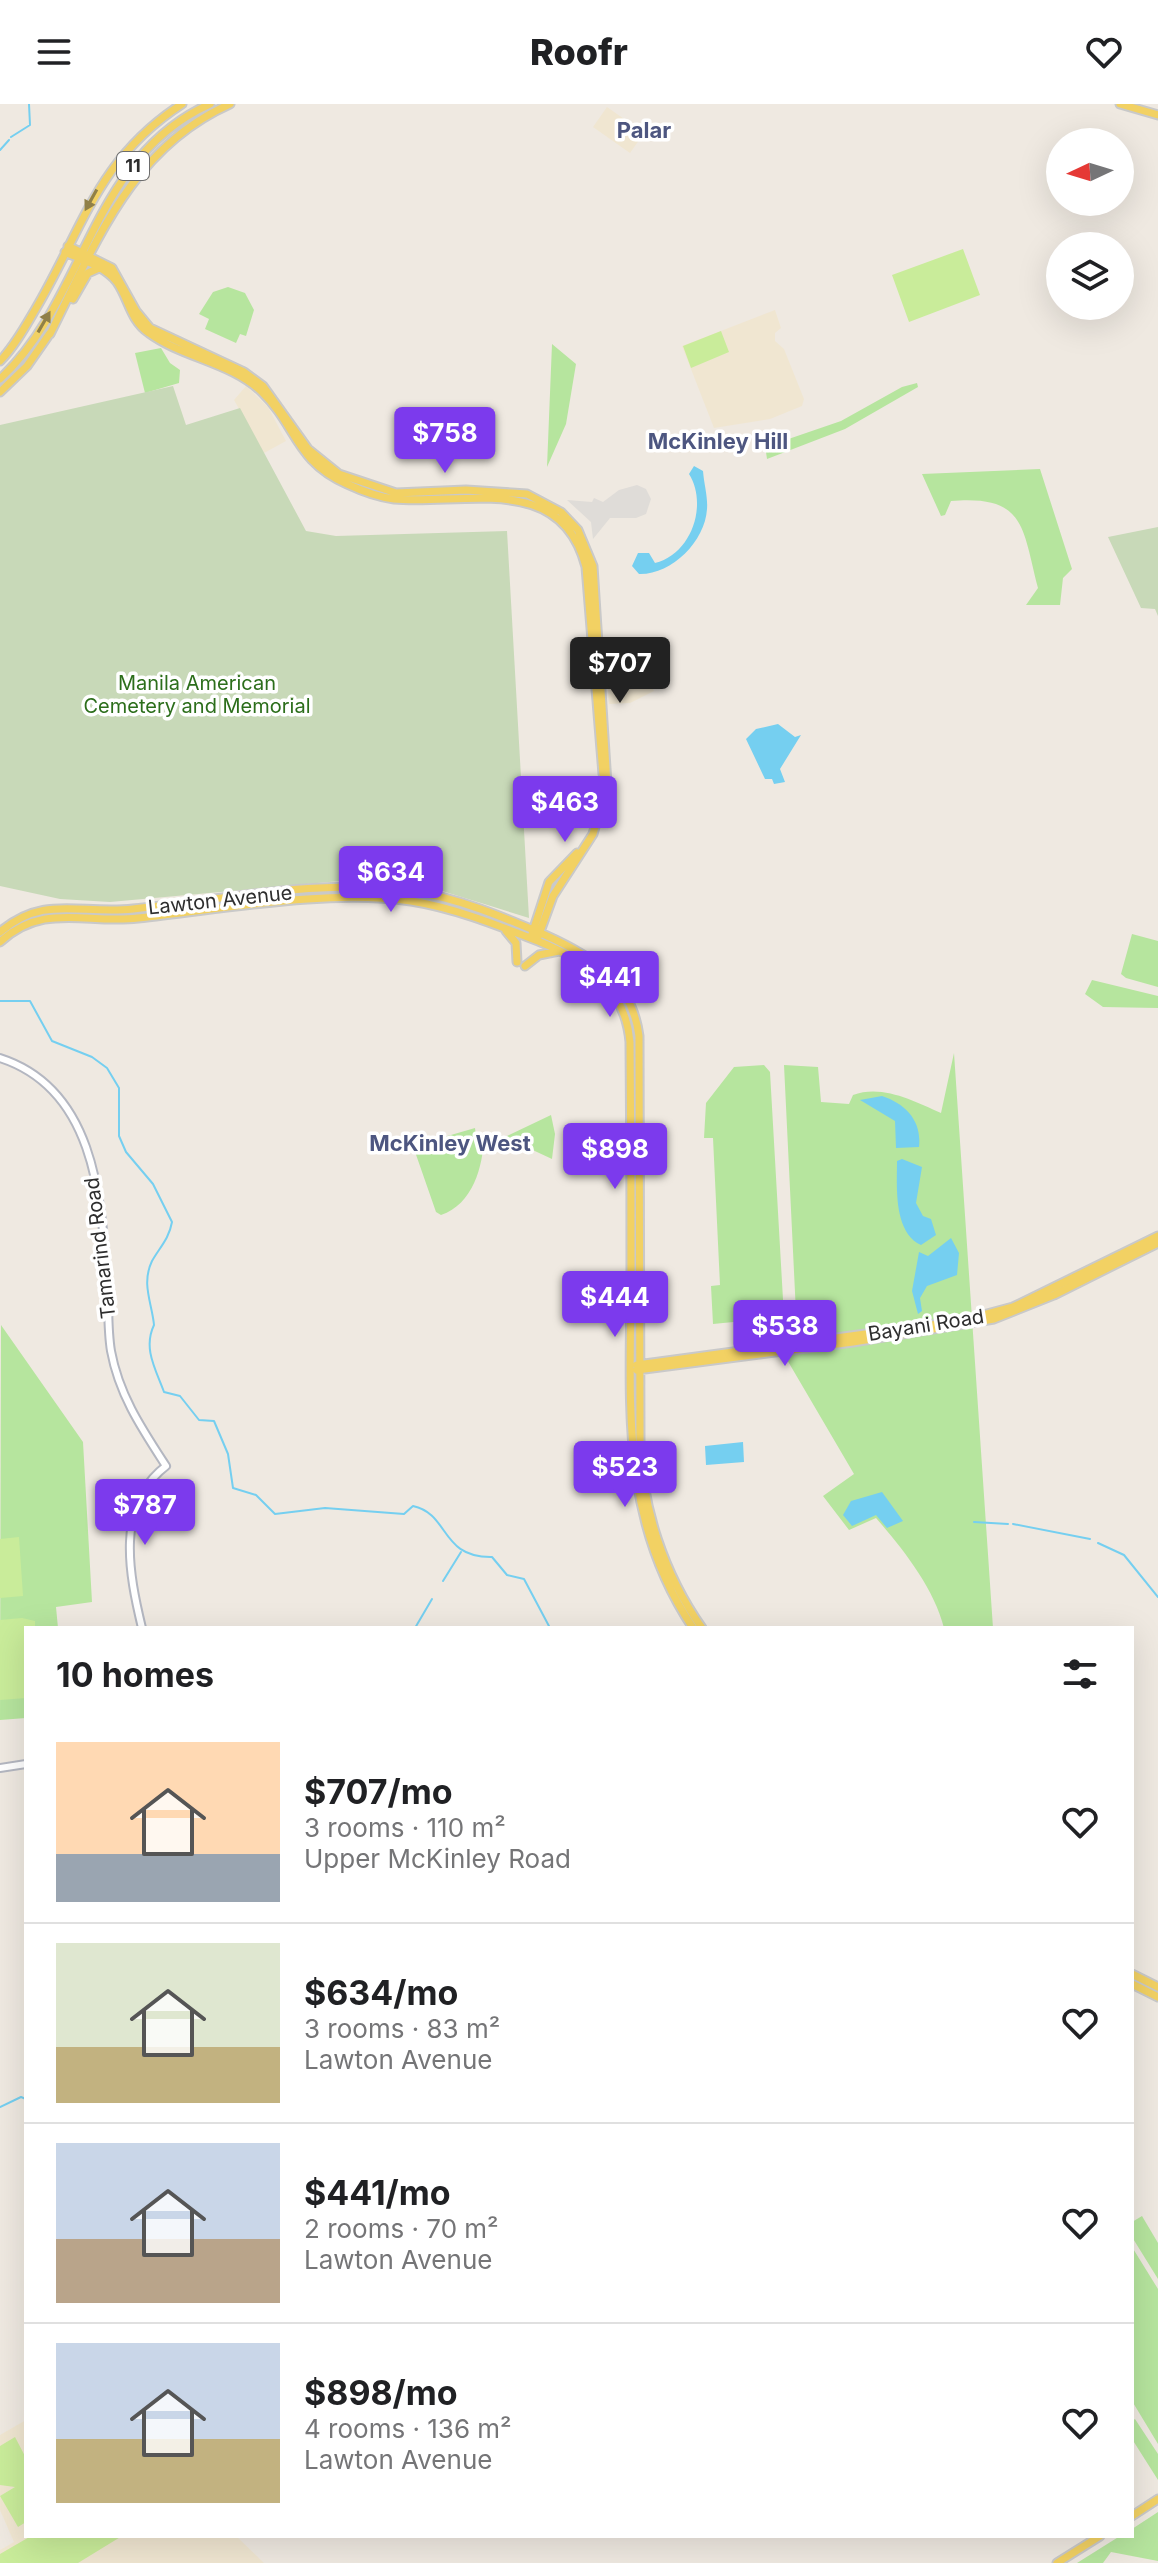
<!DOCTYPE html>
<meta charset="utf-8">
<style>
:root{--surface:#fff;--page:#f6f6f6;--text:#202124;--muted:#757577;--line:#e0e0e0;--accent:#7c3aed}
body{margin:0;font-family:Inter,sans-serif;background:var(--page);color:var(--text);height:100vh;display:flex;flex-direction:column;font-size:30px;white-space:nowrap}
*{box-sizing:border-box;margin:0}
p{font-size:26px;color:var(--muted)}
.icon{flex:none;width:44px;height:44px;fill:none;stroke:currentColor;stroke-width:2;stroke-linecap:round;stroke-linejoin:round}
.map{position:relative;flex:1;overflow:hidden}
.drawer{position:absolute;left:24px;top:1522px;width:1110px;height:912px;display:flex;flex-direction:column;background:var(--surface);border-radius:0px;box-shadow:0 8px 32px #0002}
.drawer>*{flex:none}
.needle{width:52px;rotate:266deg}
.fabs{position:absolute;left:1046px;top:24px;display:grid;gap:16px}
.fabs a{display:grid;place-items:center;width:88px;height:88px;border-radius:50%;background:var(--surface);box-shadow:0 8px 32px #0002;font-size:40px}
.price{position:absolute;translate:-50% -68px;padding:0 18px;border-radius:8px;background:var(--accent);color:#fff;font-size:26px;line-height:52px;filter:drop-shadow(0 2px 4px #0008)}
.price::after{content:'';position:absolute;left:50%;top:48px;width:24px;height:18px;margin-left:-12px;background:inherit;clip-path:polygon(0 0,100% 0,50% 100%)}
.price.current{background:#222;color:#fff}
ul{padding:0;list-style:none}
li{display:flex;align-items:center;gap:24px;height:200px;padding:0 32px}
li+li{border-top:2px solid var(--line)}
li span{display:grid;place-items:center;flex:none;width:224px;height:160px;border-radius:0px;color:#555}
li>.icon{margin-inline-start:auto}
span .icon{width:96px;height:96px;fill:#fffc;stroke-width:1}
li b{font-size:34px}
h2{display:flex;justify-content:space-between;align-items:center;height:96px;padding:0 32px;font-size:34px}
header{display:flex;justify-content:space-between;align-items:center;height:104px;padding:0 32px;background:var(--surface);font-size:36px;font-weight:800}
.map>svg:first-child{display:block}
.education{fill:#f0e6d1}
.green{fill:#b6e59e}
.cemetery{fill:#c8d9b8}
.pitch{fill:#c9ec9a}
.plaza{fill:#dfdcd8}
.water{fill:#75cff0}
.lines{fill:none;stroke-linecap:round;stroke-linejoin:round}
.stream{stroke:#75cff0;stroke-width:2}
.minor-casing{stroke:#b4b7c1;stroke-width:10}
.major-casing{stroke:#c9c9c9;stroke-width:11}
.minor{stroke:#fff;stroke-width:6}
.major{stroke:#f2d163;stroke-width:7}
.oneway{fill:#908048}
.labels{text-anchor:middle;stroke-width:7;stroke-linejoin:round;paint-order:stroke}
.shield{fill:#fff;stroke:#6d6d6d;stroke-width:2}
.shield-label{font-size:18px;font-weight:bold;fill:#2e2e2e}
.park-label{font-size:20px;fill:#2c6e1b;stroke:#fff}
.street-label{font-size:20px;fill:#2e2e2e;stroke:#fff}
.neighbourhood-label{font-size:22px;font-weight:bold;fill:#4d5680;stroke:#fff}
</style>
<header><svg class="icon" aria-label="menu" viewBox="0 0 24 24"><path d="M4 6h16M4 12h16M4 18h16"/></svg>Roofr<svg class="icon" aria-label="heart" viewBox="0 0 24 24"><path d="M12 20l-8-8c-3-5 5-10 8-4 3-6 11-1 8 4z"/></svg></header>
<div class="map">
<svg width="1158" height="2459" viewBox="0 0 1158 2459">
<rect width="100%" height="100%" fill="#efe9e1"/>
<path class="education" d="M607,3L644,29L630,49L593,23Z
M775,206L781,224L775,229V237L784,245L804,295L802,302L770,315L714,324L682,242Z
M246,282L268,303L286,337L264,349L234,296Z
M628,539L654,587L630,599L609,600L605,549L609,542Z
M26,2316V2432H236L264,2459H0V2446L14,2438L0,2406V2331Z"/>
<path class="green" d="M228,183L245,189L254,206L246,232L240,230L236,239L205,225L209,215L199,210L213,188Z
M552,240L576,260L566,320L547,363Z
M161,244L170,259L180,266L179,279L145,289L135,249Z
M917,279L918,283L845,325L767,355L766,348L771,341L841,317L902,283Z
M1040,365L1072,465L1063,474L1060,501H1026L1038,484C1022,423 1026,391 951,397L945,411L941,412L922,370Z
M1132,830L1158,837V883L1126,874L1121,870Z
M1092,876L1158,892V904L1103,903L1085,890Z
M954,949L993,1524H944C934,1484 903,1445 876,1414L849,1426L823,1392L854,1370L786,1254L785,1236L796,1209L784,961L818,963L821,998L849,1000L853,991C882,980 914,997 941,1009Z
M764,961L770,968L784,1213L713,1220L711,1182L720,1181L713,1034H704L706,999L734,963Z
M551,1011L555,1030L552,1055L505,1033Z
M475,1024L476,1032H484C483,1063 473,1100 441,1111L436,1108L413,1042Z
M1,1221L83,1338L92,1498L56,1503L58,1524H26V1614L0,1616Z
M1142,2112L1158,2139V2175L1132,2133V2118Z
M1132,2143L1158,2185V2340L1132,2297Z
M1135,2315L1158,2350V2376L1132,2335V2317Z
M1158,2408V2457L1111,2448L1103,2459H1077L1120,2432H1132V2425Z"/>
<path class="cemetery" d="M173,282L186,321L240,304L306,427L336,432L507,427L529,814L410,777H340L110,798L60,795L0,782V321Z
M1158,423V512L1155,505L1141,504L1108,433Z"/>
<path class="pitch" d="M963,145L980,191L909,218L892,171Z
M721,227L729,248L691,264L683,242Z
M19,1433L23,1492L0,1494V1435Z
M22,1514L35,1517V1524H26V1594L0,1596V1516Z
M15,2333L26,2354V2418L18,2423L0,2392L15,2383L0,2381V2342Z
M31,2432H122L78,2459H0V2450Z"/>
<path class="plaza" d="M637,381L646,385L651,395L646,410L636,414H610L593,435L591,418L567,396L592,398L594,394L603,398L619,386Z"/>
<path class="water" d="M694,362L703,367C704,380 708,393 707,405C705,438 671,471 639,470L632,462L638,449H649L655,459C692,450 708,400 689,370Z
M778,620L795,633L801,631L780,665L785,678L774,680L772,675H765L746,635L756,625Z
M882,992C906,1000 922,1017 919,1043L896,1044L895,1017L860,996Z
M902,1055L922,1063L916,1099L923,1112L931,1115L936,1131L921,1141C893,1128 897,1082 897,1057Z
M951,1134L959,1149L957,1171L927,1182L920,1194L922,1207L918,1210L912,1187L919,1148L928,1152Z
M743,1338L744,1358L706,1361L705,1342Z
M882,1388L903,1417L887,1424L876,1411L852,1422L843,1411L851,1397Z"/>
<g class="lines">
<path class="stream" d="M11,33L30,21L29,0
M0,46L9,36
M0,897H30L52,937L92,953L107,964L119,984V1032L126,1048L153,1080L172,1118C169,1135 160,1143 152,1157C141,1180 152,1199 154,1221C143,1244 155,1264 164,1288L180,1292L199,1316L214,1317L228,1350L233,1384L256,1391L275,1410L325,1404L404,1410L413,1402C450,1410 440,1454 492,1453L507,1471L524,1475L550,1524
M974,1418L1008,1420
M1013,1420L1090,1435
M1098,1439L1124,1451L1158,1493
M443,1477L461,1448
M415,1524L432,1495
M0,2003L21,1993L26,1995"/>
<defs>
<path id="minor" d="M0,954C93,984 101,1089 107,1174C109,1198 107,1223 111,1247C119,1291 142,1325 166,1362C115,1401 129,1470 142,1524
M0,1664L26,1660"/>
<path id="major" d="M1120,0L1158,11
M68,142L112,164L136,207L150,224L244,268L263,282L308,345L339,370L396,389L466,386L527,390L561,408L578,426L593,462L607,680L593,730L553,792L538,833
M65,148C83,156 104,162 117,178C129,195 130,216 149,229C183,254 231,258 262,288C297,322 295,357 347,380C362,387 378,393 394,395C465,401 562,368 586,463L603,670
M73,195L88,169L99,164
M50,230C96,139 131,44 230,0
M0,257C14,243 25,223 35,206C83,125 97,55 182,0
M0,275C87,195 90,54 210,0
M0,288L27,262L50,229
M506,827L516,839L517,858
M0,828C44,790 80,811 133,805C221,796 325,774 412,787C458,794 503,813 545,831C592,852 632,877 639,932L640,1338C642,1404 664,1470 702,1524
M532,830L549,778L577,749
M0,838C43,798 85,820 138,814C224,805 326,785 411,797C455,804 497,821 538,837C586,857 625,882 630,938C631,1019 631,1101 631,1182C630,1305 621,1417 693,1524
M525,862L539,851L559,847
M637,1261L961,1217L1013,1203L1158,1132
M637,1266L853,1238L994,1215L1054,1191L1158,1139
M1132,1870L1158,1883
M1132,1880L1158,1893
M1132,2412L1158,2395
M1057,2459L1100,2432"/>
</defs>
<use href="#minor" class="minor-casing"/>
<use href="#major" class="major-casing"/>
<use href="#minor" class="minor"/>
<use href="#major" class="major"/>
</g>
<defs><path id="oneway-solid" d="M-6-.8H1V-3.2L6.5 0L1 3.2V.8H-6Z" transform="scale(2)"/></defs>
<g class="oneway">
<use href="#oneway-solid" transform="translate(91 96) rotate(119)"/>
<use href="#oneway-solid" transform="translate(44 218) rotate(-60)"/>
</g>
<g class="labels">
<rect class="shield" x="117" y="48" width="32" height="28" rx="6"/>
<g class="shield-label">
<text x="133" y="68">11</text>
</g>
<g class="park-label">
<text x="197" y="586">Manila American<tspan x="197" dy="23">Cemetery and Memorial</tspan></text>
</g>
<g class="street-label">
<text transform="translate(220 796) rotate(-6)" y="7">Lawton Avenue</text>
<text transform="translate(100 1144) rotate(-97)" y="7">Tamarind Road</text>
<text transform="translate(926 1221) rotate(-9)" y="7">Bayani Road</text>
</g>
<g class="neighbourhood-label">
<text x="644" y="34">Palar</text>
<text x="718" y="345">McKinley Hill</text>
<text x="450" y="1047">McKinley West</text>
</g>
</g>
</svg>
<div class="fabs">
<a><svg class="needle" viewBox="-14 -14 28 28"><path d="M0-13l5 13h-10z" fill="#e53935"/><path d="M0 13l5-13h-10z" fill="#757577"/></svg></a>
<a><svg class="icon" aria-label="layers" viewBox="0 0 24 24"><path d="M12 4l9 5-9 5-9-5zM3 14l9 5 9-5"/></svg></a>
</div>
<b class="price" style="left:445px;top:371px">$758</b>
<b class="price current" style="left:620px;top:601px">$707</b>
<b class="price" style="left:565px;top:740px">$463</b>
<b class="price" style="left:391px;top:810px">$634</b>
<b class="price" style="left:610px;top:915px">$441</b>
<b class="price" style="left:615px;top:1087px">$898</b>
<b class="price" style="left:615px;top:1235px">$444</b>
<b class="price" style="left:785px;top:1264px">$538</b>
<b class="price" style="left:625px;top:1405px">$523</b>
<b class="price" style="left:145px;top:1443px">$787</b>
<section class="drawer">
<h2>10 homes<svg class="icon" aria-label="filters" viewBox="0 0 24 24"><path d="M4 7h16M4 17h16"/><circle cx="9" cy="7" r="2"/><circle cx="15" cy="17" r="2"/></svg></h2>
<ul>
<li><span style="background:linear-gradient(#ffd9b3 70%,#9aa5b1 0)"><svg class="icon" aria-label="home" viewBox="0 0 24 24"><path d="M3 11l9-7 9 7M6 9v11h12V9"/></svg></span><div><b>$707/mo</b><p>3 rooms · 110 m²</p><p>Upper McKinley Road</p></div><svg class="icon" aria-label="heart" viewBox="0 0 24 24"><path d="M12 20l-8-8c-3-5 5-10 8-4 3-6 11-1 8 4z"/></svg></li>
<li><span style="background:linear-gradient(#dfe7d0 65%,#c2b280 0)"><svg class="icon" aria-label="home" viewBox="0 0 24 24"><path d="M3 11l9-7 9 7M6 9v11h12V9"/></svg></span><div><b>$634/mo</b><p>3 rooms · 83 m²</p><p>Lawton Avenue</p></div><svg class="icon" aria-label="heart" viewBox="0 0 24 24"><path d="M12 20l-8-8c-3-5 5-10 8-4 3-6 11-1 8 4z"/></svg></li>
<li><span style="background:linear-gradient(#c9d6e8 60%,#b9a48a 0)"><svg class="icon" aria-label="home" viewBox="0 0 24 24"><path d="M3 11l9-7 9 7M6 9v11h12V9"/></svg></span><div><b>$441/mo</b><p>2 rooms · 70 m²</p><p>Lawton Avenue</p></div><svg class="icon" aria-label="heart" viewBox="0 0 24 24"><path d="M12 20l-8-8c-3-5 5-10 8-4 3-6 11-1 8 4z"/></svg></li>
<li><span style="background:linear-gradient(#c9d6e8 60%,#c2b280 0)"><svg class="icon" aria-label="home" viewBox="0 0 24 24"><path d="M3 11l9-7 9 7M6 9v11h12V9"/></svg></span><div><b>$898/mo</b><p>4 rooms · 136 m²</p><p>Lawton Avenue</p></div><svg class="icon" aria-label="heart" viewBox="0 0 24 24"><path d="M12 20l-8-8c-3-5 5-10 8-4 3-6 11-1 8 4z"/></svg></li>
</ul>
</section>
</div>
